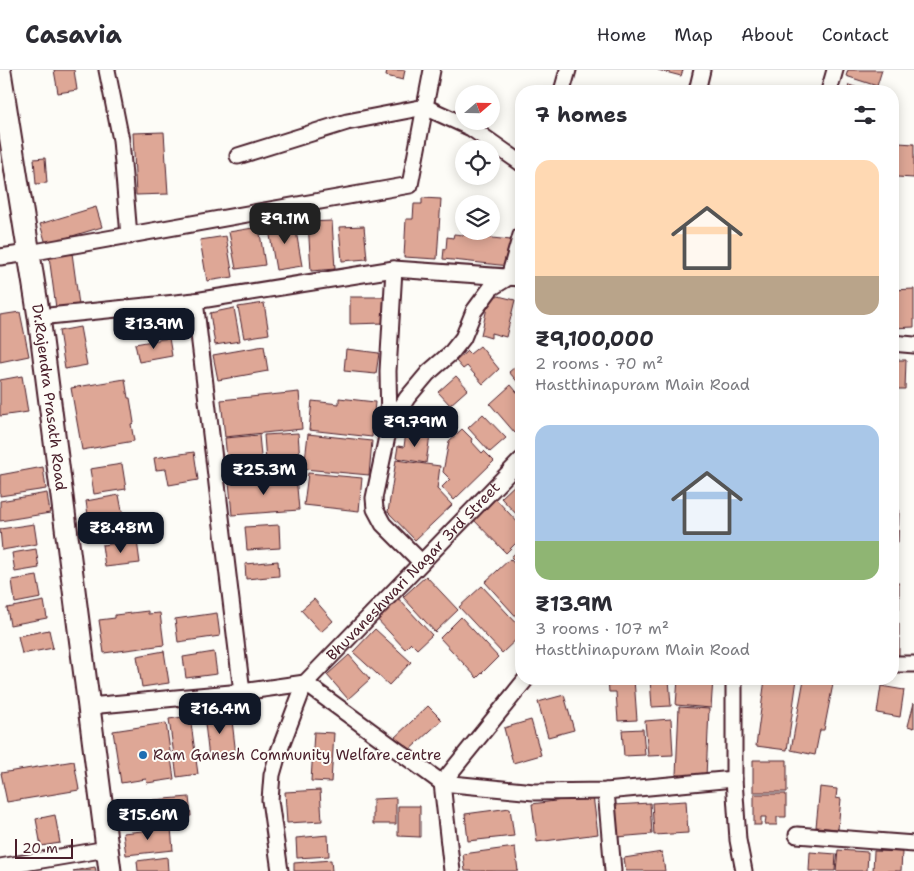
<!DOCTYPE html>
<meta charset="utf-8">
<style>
:root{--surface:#fff;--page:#f7f7f7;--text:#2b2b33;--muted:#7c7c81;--line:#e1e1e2;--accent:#111827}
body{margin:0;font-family:"Shantell Sans",sans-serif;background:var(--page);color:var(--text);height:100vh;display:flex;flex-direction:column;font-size:19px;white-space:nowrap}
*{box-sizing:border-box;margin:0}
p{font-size:16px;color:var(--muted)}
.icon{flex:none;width:28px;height:28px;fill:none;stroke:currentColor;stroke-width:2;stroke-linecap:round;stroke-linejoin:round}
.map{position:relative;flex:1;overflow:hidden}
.details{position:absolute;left:515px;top:15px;width:384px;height:600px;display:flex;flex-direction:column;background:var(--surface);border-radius:20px;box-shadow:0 2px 12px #0003}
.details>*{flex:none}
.needle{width:32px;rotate:70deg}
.buttons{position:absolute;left:455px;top:15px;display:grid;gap:10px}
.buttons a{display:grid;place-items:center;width:45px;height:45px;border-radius:50%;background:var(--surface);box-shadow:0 2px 12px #0003;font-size:25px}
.scale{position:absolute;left:15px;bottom:12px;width:58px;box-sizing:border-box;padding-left:5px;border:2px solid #4a1f2b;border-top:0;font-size:14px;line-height:18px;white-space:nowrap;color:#4a1f2b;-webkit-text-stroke:4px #fdfcf7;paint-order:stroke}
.price{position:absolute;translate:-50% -42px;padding:0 11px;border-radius:10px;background:var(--accent);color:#fff;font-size:16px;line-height:32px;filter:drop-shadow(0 1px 2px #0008)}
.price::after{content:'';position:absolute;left:50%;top:30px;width:15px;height:11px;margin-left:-8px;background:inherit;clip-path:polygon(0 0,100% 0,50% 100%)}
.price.current{background:#222;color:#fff}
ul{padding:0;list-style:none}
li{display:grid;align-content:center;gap:10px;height:265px;padding:0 20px}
li span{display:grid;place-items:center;height:155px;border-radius:15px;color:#555}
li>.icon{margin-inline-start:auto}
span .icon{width:90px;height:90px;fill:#fffc;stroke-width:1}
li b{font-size:21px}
h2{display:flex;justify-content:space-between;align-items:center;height:60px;padding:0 20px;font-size:21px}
header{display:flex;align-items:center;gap:30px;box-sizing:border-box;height:70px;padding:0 25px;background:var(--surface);border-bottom:1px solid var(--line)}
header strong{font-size:24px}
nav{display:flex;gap:28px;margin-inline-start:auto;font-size:18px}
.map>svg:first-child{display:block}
.building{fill:#dea796;stroke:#4a1f2b}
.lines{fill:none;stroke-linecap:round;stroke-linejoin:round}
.street-casing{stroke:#4a1f2b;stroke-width:19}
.secondary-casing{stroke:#4a1f2b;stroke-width:25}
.street{stroke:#fdfcf7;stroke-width:15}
.secondary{stroke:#fdfcf7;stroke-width:21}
.poi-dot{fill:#1f6fb2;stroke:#fdfcf7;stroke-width:2}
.labels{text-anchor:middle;stroke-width:4;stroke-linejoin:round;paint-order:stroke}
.street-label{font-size:15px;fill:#4a1f2b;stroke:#fdfcf7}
.poi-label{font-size:15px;fill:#4a1f2b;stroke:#fdfcf7;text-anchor:start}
</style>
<header>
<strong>Casavia</strong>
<nav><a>Home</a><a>Map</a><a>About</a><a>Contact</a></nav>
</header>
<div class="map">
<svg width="914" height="801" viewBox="0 0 914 801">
<rect width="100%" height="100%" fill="#fdfcf7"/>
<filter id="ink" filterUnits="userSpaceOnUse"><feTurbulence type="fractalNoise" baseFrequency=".02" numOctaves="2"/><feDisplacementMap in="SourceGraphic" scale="10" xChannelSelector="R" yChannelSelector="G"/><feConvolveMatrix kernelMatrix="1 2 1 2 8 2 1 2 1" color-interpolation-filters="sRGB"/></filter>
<g filter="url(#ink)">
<path class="building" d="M54,0H74L77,20L58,23Z
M387,0H405L403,10L386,6Z
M658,0H683L681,6Z
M848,0H882L877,16L846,6Z
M849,15L867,21H847Z
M164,62L168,124L136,125L133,63Z
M899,73L914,74V108L897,107Z
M45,88L47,113L36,114L34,89Z
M422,128L441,129L437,189L404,187L406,149H413L414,134H422Z
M96,137L102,157L46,174L40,154Z
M294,149L302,196L276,200L268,154Z
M332,151L335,199L311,201L308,152Z
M364,156L367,189L342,191L339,157Z
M259,157L265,195L236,199L229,162Z
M454,164L511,170L509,196L443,189L444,179H446L447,167L453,168Z
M226,166L233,207L207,211L200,170Z
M72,183L79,235L56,238L49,186Z
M914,219V257L892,258V220Z
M490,224L515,230L506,267L491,263V268L481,265Z
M350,227H385V253L350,254Z
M264,233L269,264L244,268L238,237Z
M234,238L240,271L215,275L210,243Z
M20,242L29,286L0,292V245Z
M80,257L87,295L65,299L59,261Z
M169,268L172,286L139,292L135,274Z
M264,276L268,301L218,310L213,285Z
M480,276L499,299L483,314L467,296L463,299L456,291L467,281L470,284Z
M346,279L379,283L376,304L344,301Z
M892,290H906L905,319H892Z
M521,292V316L509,302Z
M22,306L28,342L0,346V310Z
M456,306L468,319L450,335L438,322Z
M125,309L128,328H130L134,353L131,354L134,371L82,380L71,318Z
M511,315L521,327V358L515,363L490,334Z
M299,322L302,359L225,367L221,330Z
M339,328L375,332L372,367L309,360L312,331L339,334Z
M483,344L506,368L490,382L468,358Z
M462,359L472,369L471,371L482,383L484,381L494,391L454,430L442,417L450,409L443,402L449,371Z
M406,362L430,365L426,393L396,388L398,376L404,377Z
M298,363L301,404L267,406L264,365Z
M308,364L372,371L369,405L304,399Z
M259,365L263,407L229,410L225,368Z
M194,382L198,410L169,415L166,399L156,400L154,388Z
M396,390L440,396L437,419L452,435L415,470L388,442Z
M122,394L126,419L94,424L90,399Z
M43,397L46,419L0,426V405Z
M308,403L362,408L359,441L304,435Z
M296,406L299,440L232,445L229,411Z
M521,409V449L501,428Z
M47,423L50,443L0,451V431Z
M119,425L123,446L89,452L86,431Z
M493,426L521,456V468L506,483L471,447Z
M892,440H899L898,473H892Z
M34,454L37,474L2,480L0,459Z
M279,455L280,478L247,480L245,457Z
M137,471L140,493L105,497L102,475Z
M521,478V497L511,487Z
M36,479L39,498L15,502L12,483Z
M510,489L521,501V552L485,512Z
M278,491L279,506L246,509L245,494Z
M37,506L41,528L15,533L12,510Z
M426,506L458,540L435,562L403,527Z
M892,513H899V539L892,538Z
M482,516L521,558V565L502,583L459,537Z
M396,526L432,565L417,579L411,573L405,579L375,547Z
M314,529L333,551L321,562L301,540Z
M44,531L47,548L10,555L7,538Z
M148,541V544L160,543L164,575L104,583L99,550L115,548V545Z
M217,543L220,566L178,572L175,549Z
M461,547L498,587L477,608L440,568Z
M892,553H899V585H892Z
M375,559L411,592L389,615L353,582Z
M49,560L53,578L22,584L18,566Z
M164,581L169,613L142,617L137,586Z
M214,582L217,604L186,608L183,587Z
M349,585L370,609L348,629L327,605Z
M608,609H634L637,650L618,651L616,622H609Z
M650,609H669L671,636L652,637Z
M678,609H713L711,638L676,635Z
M765,609H797L787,680L756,676Z
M804,609H834L824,660H820L815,685L791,680Z
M881,616L904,620L900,647L877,643Z
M564,625L574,660L548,667L538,632Z
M914,633V658L908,656Z
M428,636L442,650L406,683L393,669Z
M679,637L709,639L706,707L676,705Z
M231,642L236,685L209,688L204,645Z
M190,646L198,704L177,707L169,649Z
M671,649L673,685L648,686L645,651Z
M531,650L541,685L513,693L504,658Z
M166,653L174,709L147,713L146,709L121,713L113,661Z
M643,659L645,685L624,686L622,660Z
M314,662L334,663L331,712L311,711Z
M753,690H787V722H753Z
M74,691L79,720L7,732L1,703Z
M820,717L837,719L836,728L841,729L838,759L816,757Z
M320,720L322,751L287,753L285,722Z
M754,724H786V747H777V755H765L766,747H761V755H754Z
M593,726L598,764L537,772L532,734Z
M189,727L191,746L155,750L153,730Z
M396,728V754H373V729Z
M145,730L148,752L122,754L120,732Z
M686,731L688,763L654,765L652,733Z
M650,733L652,764L617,767L614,735Z
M398,736H420V767L398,766Z
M510,738L514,766L468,771L465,744Z
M55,745L60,773L41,776L36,749Z
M171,758L173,780L126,785L123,763Z
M328,765L329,786L297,788L296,768Z
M515,777L518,801H465L463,784Z
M838,780L868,782L867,801H836Z
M874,781L902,782L901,801H873Z
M662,782L665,801H626L624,788Z
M810,782L836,784L835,801H809Z
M167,787L168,801H138L137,791Z
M331,790L332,801H294V793Z
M95,797L96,801H73Z"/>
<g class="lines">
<defs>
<g id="street">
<path d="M107,0L121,70L129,166"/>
<path d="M562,21L568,0"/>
<path d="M697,21L702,0"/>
<path d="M829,21L835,0"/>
<path d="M238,86L347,52L425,37L471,58L521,93"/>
<path d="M0,187L29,183L410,115L432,0"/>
<path d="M195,231L242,622"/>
<path d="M39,247L195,231L394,199L521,208"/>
<path d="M892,273L914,275"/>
<path d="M389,357L388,301L394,199"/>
<path d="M421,492L383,454L375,439L374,428L389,357L407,328L428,303L451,283L463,268L474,241L491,218L509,207L521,165"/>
<path d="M892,594H914"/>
<path d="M734,609V709L738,770L744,801"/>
<path d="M89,636L242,622L305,613L442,713L526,609"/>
<path d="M606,721L613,801"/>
<path d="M797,765L914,774"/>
<path d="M0,797L107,779"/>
<path id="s1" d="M280,801L270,730L272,705L278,684L305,613L521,390"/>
<path d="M452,801L442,713L534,722L606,721L734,709"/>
</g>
<g id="secondary">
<path id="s2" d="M0,2L39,247L110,801"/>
</g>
</defs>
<use href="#street" class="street-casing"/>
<use href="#secondary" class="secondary-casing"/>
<use href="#street" class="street"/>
<use href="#secondary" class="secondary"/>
</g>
</g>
<circle class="poi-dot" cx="143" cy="685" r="5"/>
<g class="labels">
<g class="street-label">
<text dy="5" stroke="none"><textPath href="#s2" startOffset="329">Dr.Rajendra Prasath Road</textPath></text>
<text dy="5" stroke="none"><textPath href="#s1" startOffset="350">Bhuvaneshwari Nagar 3rd Street</textPath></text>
</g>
<g class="poi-label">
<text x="153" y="690">Ram Ganesh Community Welfare centre</text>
</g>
</g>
</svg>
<div class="buttons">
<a><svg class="needle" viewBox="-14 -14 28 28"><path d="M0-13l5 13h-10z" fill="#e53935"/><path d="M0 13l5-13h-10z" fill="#7c7c81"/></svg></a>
<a><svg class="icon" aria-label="locate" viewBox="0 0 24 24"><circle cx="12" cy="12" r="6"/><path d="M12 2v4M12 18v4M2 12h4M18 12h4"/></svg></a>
<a><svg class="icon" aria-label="layers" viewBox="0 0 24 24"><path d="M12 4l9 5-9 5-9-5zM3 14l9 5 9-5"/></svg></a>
</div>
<div class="scale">20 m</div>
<b class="price current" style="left:285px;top:175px">₹9.1M</b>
<b class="price" style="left:154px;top:280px">₹13.9M</b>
<b class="price" style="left:415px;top:378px">₹9.79M</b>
<b class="price" style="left:264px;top:426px">₹25.3M</b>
<b class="price" style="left:121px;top:484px">₹8.48M</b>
<b class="price" style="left:220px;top:665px">₹16.4M</b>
<b class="price" style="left:148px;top:771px">₹15.6M</b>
<section class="details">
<h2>7 homes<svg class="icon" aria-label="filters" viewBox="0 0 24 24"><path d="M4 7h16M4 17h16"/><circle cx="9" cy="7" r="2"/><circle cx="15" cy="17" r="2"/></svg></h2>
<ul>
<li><span style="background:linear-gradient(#ffd9b3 75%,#b9a48a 0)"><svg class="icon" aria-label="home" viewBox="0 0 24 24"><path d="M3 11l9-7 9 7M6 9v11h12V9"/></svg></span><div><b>₹9,100,000</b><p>2 rooms · 70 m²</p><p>Hastthinapuram Main Road</p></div></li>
<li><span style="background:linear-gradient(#a9c7e8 75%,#8fb573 0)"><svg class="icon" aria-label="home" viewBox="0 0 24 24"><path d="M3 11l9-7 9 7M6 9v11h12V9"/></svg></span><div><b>₹13.9M</b><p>3 rooms · 107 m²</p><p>Hastthinapuram Main Road</p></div></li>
</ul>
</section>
</div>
